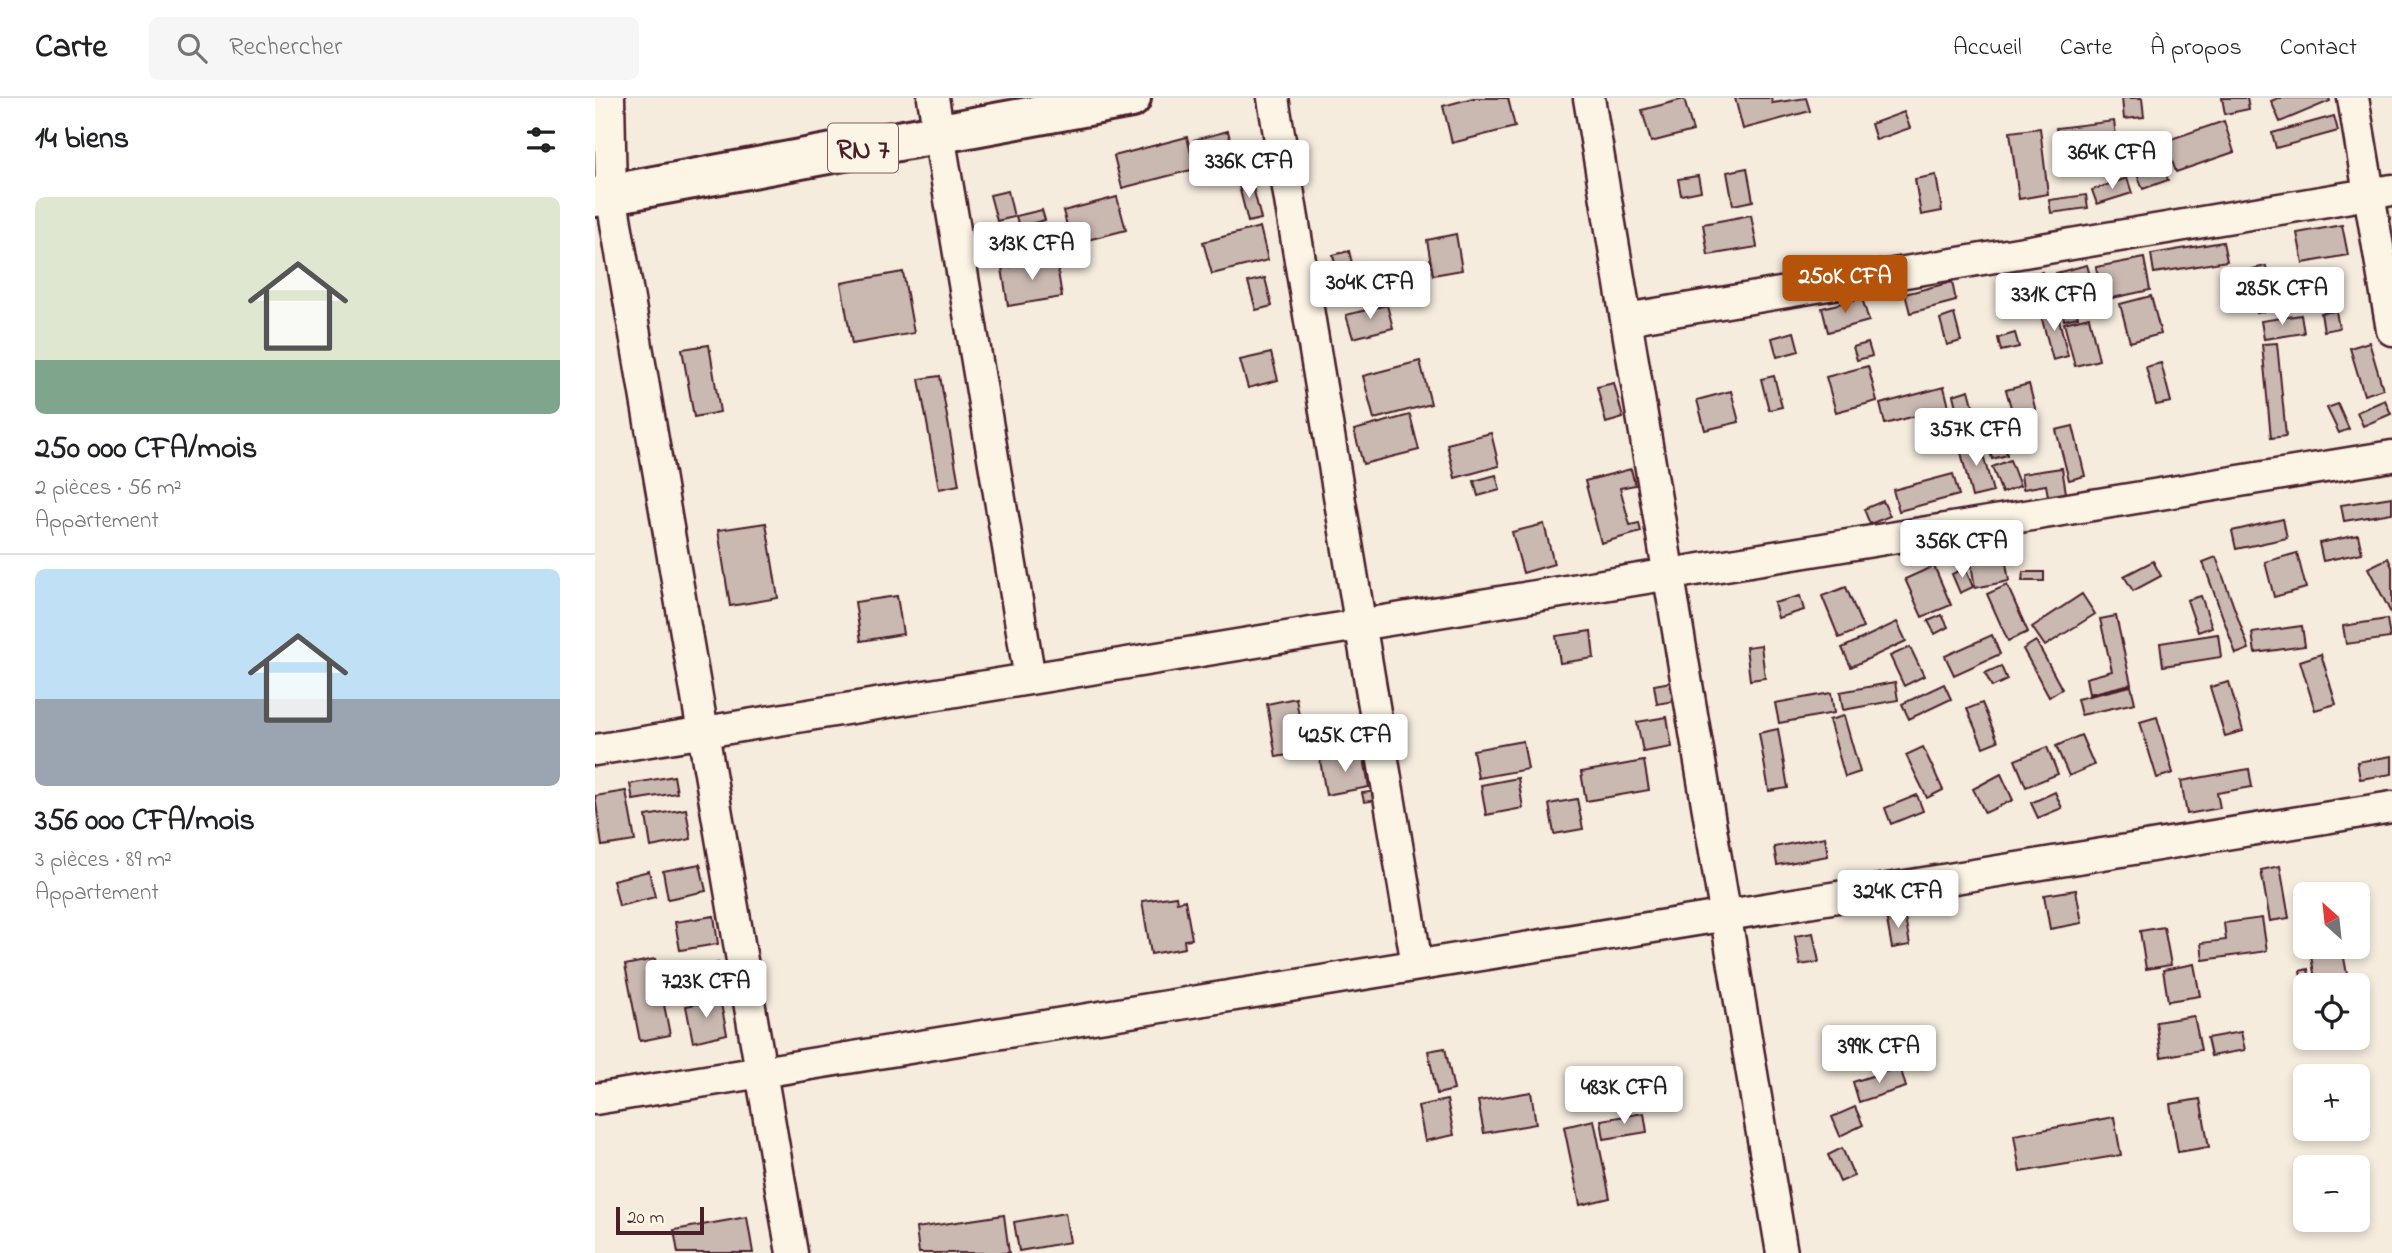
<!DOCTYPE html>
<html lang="fr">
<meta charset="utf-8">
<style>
:root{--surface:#fff;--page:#f6f6f6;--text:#202124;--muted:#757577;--line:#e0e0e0;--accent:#b45309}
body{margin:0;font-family:"Indie Flower",sans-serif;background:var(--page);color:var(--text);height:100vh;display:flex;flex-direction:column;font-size:26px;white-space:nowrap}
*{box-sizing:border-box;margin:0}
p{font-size:23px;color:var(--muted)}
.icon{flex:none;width:38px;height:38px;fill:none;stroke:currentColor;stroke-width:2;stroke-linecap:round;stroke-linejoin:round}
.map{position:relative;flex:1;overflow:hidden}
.sheet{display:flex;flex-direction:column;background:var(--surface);width:595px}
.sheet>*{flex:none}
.needle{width:46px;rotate:333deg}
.fabs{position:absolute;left:1698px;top:784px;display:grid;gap:14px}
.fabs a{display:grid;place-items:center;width:77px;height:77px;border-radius:10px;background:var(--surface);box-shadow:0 4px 10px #0003;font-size:35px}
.scale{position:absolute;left:21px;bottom:18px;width:88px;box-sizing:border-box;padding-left:7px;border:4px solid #4a1f2b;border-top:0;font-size:19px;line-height:24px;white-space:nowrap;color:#4a1f2b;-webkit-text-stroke:5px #fcf5e5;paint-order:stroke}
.price{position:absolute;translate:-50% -60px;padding:0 16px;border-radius:7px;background:#fff;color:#222;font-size:23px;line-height:46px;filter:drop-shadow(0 2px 4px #0008)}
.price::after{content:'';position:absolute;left:50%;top:42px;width:21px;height:16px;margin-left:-10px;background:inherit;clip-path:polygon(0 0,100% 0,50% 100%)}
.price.on{background:var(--accent);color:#fff}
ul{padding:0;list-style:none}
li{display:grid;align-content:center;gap:14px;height:371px;padding:0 35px}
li+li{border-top:2px solid var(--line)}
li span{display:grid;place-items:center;height:217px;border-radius:10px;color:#555}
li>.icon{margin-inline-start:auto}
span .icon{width:126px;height:126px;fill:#fffc;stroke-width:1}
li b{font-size:30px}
h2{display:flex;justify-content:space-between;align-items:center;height:84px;padding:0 35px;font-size:30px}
header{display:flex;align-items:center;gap:42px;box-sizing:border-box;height:98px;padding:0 35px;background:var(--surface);border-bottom:2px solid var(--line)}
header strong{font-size:33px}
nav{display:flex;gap:38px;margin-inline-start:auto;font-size:24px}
.search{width:490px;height:63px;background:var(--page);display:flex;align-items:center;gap:18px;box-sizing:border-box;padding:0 24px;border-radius:10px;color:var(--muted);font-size:26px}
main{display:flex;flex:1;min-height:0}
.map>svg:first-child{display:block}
.building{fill:#cab9b1;stroke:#4a1f2b;stroke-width:2}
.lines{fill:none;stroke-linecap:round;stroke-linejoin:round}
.minor-casing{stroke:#4a1f2b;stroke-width:35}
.primary-casing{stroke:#4a1f2b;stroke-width:44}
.minor{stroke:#fcf5e5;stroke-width:30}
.primary{stroke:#fcf5e5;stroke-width:38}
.labels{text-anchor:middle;stroke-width:7;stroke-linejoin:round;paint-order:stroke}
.shield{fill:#fcf5e5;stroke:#7f5f63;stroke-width:2}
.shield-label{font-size:28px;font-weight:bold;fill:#4a1f2b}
</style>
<header>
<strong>Carte</strong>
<div class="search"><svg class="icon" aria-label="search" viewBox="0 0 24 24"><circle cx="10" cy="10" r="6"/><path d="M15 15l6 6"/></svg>Rechercher</div>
<nav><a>Accueil</a><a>Carte</a><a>À propos</a><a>Contact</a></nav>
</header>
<main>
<section class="sheet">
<h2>14 biens<svg class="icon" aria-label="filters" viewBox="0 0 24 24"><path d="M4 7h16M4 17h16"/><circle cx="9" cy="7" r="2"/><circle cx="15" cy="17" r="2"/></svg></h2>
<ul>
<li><span style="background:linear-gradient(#dfe7d0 75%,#7fa58c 0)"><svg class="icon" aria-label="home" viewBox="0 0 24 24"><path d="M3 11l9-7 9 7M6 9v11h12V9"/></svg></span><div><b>250 000 CFA/mois</b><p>2 pièces · 56 m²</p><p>Appartement</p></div></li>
<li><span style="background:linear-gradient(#bfe0f5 60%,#9aa5b1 0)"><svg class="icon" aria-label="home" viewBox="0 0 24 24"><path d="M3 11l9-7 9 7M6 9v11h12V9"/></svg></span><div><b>356 000 CFA/mois</b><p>3 pièces · 89 m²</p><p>Appartement</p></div></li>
</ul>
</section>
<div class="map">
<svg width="1797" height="1155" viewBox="0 0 1797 1155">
<rect width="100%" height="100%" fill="#f5ecde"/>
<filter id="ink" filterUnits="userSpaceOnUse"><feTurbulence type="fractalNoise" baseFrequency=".0143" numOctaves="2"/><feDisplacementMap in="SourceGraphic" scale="14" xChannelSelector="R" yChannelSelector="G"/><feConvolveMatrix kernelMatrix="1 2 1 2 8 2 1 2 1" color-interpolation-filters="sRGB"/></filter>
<g filter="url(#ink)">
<path class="building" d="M878,0H913L920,29L857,45L848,8Z
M1140,0H1176L1177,5L1211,0L1215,13L1148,31Z
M1527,0H1547L1549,19L1529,21Z
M1627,0H1652L1654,11L1630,16Z
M1683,0H1734L1735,3L1685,24L1676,3Z
M1089,1L1098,33L1056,44L1047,12Z
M1309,14L1315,30L1281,42L1276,26Z
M1739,18L1743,33L1681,50L1677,35Z
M1519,23L1523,54L1465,61L1461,30Z
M1629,23L1639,54L1581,74L1570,43Z
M1445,30L1453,96L1424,101L1415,34Z
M633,33L637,49L603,58L599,42Z
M592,39L600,71L527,90L519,58Z
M1557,39L1573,82L1548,91L1531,49Z
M628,65L631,80L615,85L611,69Z
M1152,70L1158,103L1138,107L1132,74Z
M1341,77L1347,113L1326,117L1320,81Z
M1103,78L1106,93L1086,97L1083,81Z
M1532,80L1537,95L1502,106L1497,92Z
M656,81L666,121L653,124L643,84Z
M413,93L419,119L402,123L395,97Z
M1491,97L1493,110L1456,115L1454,102Z
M522,99L531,132L477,146L468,113Z
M447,112L450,122L424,129L421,118Z
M1156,117L1162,149L1113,157L1108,126Z
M1747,127L1753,157L1708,165L1702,135Z
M665,129L673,162L617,176L608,144Z
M861,136L867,172L838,177L832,142Z
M1628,144L1632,163L1559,175L1556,156Z
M754,153L757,165L741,170L738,157Z
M1549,160L1555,192L1508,202L1501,169Z
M461,161L467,199L413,208L407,170Z
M1492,167L1497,185L1465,193L1461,175Z
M1671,168L1681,211L1662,215L1653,172Z
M308,174L319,235L257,246L246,185Z
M1447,174L1455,205L1420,215L1412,183Z
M670,180L677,208L661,212L653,184Z
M1357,184L1361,203L1315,215L1310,196Z
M1477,194L1483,219L1469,222L1463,198Z
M1556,198L1566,236L1535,244L1525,206Z
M1267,200L1274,223L1233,234L1227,210Z
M792,207L798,230L758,240L751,217Z
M1461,209L1473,258L1458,262L1445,214Z
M1741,213L1744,230L1729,233L1726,215Z
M1359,216L1366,243L1352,247L1345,221Z
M1706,217L1709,235L1669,241L1666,223Z
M1494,219L1504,262L1480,268L1469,225Z
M1199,234L1204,253L1182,259L1177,240Z
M1420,235L1424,249L1406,253L1403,240Z
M1774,244L1788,291L1769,297L1755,250Z
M1273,245L1277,258L1262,262L1258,249Z
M1682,245L1691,338L1676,340L1667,246Z
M114,247L125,314L99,319L87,251Z
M676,255L683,282L653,290L645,262Z
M825,263L836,306L779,321L768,278Z
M1566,265L1576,304L1561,307L1551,269Z
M1273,268L1282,303L1241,314L1231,279Z
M345,278L364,387L344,391L324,281Z
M1179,278L1187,309L1174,312L1166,281Z
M1019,285L1028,320L1011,325L1002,289Z
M1434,286L1441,314L1419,320L1411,292Z
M1349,289L1354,309L1290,326L1285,306Z
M1374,292L1385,333L1368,337L1358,297Z
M1136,293L1144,324L1110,332L1102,302Z
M1790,302L1796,316L1768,328L1762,314Z
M1743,306L1754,331L1744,335L1732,310Z
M1401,315L1412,357L1397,361L1386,319Z
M815,317L824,352L768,366L759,332Z
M1478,328L1490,378L1474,382L1461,332Z
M896,335L904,368L860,380L852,346Z
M1384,341L1398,394L1377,399L1364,346Z
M1415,362L1425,388L1407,395L1397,369Z
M1467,370L1471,395L1453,398L1451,387L1428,391L1426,376Z
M1036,371L1040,387L1025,390L1035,427L1044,425L1046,434L1006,445L990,383Z
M1358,376L1364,397L1304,413L1298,392Z
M901,377L905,392L883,398L879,383Z
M1797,399V415L1749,423L1746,407Z
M1288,403L1295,418L1275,426L1269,411Z
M1688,421L1692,440L1641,451L1637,433Z
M171,425L183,500L135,508L123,432Z
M949,426L959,466L928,475L917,434Z
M1763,437L1767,455L1728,463L1724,445Z
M1409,453L1414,483L1380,490L1375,459Z
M1702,455L1711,490L1679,499L1670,464Z
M1621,459L1654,551L1641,556L1608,464Z
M1793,460L1797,469V517L1773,470Z
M1558,463L1566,478L1538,493L1529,478Z
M1339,468L1356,507L1327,519L1310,481Z
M1370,470L1378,489L1365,495L1357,476Z
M1428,474H1449V483H1427Z
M1412,487L1433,534L1413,543L1392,496Z
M1251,489L1268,530L1244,540L1227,498Z
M1487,496L1500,516L1450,548L1437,529Z
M302,498L308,536L266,543L260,504Z
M1205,498L1209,512L1183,520L1179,505Z
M1606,498L1617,529L1603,534L1592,502Z
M1347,517L1353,529L1340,536L1333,523Z
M1521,518L1536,586L1494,596L1491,580L1517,573L1505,521Z
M1792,521L1795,540L1751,546L1748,528Z
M1302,524L1311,543L1256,569L1247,550Z
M1707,528L1710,548L1660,555L1657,535Z
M996,533L999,560L965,565L961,538Z
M1623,536L1626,559L1568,568L1565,545Z
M1397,537L1405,556L1359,577L1350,558Z
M1441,543L1467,591L1454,599L1428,551Z
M1166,547L1170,580L1155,582L1151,549Z
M1315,549L1329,578L1309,588L1295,558Z
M1726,556L1741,606L1720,612L1705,563Z
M1406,568L1412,582L1397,589L1390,575Z
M1076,584L1079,603L1062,606L1059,587Z
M1300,584L1303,602L1248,612L1245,594Z
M1634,584L1648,633L1630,638L1615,589Z
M1349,586L1356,601L1314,621L1307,606Z
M1536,588L1540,605L1486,617L1482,601Z
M1236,595L1239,615L1184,625L1180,605Z
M701,600L710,654L681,659L672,606Z
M1387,605L1403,643L1388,649L1372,611Z
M1249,618L1265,674L1250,679L1234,622Z
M1072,619L1077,649L1048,654L1042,624Z
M1562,619L1578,675L1562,680L1545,624Z
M1183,631L1193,690L1174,693L1164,635Z
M1486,637L1499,667L1474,678L1461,648Z
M928,643L933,671L883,680L878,652Z
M1328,649L1348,692L1332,700L1311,657Z
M1452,649L1463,676L1431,689L1420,662Z
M768,654L774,689L731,697L725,662Z
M1797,658V676L1765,681L1762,664Z
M1049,663L1054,692L991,703L986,674Z
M1654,671L1657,689L1622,695L1625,710L1592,716L1586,683Z
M1406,676L1418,702L1390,715L1378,691Z
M79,678L82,695L38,702L35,686Z
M923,680L928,710L891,717L886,687Z
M31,693L40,743L7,748L0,698Z
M781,693L783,702L769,704L767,695Z
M1460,694L1467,710L1443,720L1436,705Z
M1322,697L1328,713L1296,726L1290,710Z
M982,701L988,731L959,736L954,706Z
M91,711L96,741L56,749L51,718Z
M1230,739L1233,758L1182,767L1179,749Z
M105,766L111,793L73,801L68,773Z
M1685,768L1694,820L1675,823L1666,772Z
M54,773L60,799L24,808L18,782Z
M1481,792L1487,825L1455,831L1449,797Z
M581,798L582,804L590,802L597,841L589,842L590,850L556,856L547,803Z
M1309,814L1315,847L1297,850L1291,817Z
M119,818L123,846L85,852L80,824Z
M1667,820L1672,853L1608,862L1606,845L1631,842L1629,825Z
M1569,829L1576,867L1551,871L1545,833Z
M1218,835L1224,864L1205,867L1200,838Z
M1733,849H1747L1754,887H1721L1715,852Z
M60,861L75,937L45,943L30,867Z
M123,865L129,894L115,896L110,868Z
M1599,866L1605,898L1573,903L1568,872Z
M1713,871L1716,887H1710L1708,892L1705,873Z
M125,901L132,936L98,944L91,908Z
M1599,918L1606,952L1566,959L1561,924Z
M1646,934L1650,952L1616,958L1612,940Z
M850,950L859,992L842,996L833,953Z
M1305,969L1311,989L1264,1004L1258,984Z
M936,994L941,1026L889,1035L883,1003Z
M1605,1001L1614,1049L1583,1054L1575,1006Z
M852,1002L859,1037L830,1043L823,1008Z
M1260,1009L1268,1027L1245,1038L1237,1019Z
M1049,1015L1052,1034L1009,1041L1006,1022Z
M1519,1019L1526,1057L1425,1074L1419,1037Z
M999,1022L1015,1100L985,1107L969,1029Z
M1247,1050L1259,1078L1245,1084L1233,1057Z
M470,1115L475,1144L424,1153L419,1124Z
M409,1117L414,1155H324L321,1130Z
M152,1119L158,1155H83L79,1132Z"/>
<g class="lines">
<defs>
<path id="minor" d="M14,0L16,96L197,1155
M338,0L435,581
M678,0L822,867
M994,0L1187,1155
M1758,0L1797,232
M1031,221L1797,92
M0,652L1797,358
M0,1001L1797,709"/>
<path id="primary" d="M0,99L536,0"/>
</defs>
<use href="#minor" class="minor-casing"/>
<use href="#primary" class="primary-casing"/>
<use href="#minor" class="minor"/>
<use href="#primary" class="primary"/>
</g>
</g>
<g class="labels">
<rect class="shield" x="233" y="25.5" width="70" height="49" rx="5"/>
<g class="shield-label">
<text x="268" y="60">RN 7</text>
</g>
</g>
</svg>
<div class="fabs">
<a><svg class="needle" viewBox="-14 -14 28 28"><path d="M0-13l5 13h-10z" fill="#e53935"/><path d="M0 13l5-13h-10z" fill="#757577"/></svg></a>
<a><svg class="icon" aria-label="locate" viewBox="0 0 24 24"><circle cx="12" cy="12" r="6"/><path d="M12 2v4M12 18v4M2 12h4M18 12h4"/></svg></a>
<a>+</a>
<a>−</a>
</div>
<div class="scale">20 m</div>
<b class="price" style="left:1517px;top:93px">364K CFA</b>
<b class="price" style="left:654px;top:102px">336K CFA</b>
<b class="price" style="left:437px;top:184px">313K CFA</b>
<b class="price on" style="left:1250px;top:217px">250K CFA</b>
<b class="price" style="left:775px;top:223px">304K CFA</b>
<b class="price" style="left:1687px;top:229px">285K CFA</b>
<b class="price" style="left:1459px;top:235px">331K CFA</b>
<b class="price" style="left:1381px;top:370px">357K CFA</b>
<b class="price" style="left:1367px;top:482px">356K CFA</b>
<b class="price" style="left:750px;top:676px">425K CFA</b>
<b class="price" style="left:1303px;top:832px">324K CFA</b>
<b class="price" style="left:111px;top:922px">723K CFA</b>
<b class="price" style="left:1284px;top:987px">399K CFA</b>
<b class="price" style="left:1029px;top:1028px">483K CFA</b>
</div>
</main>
